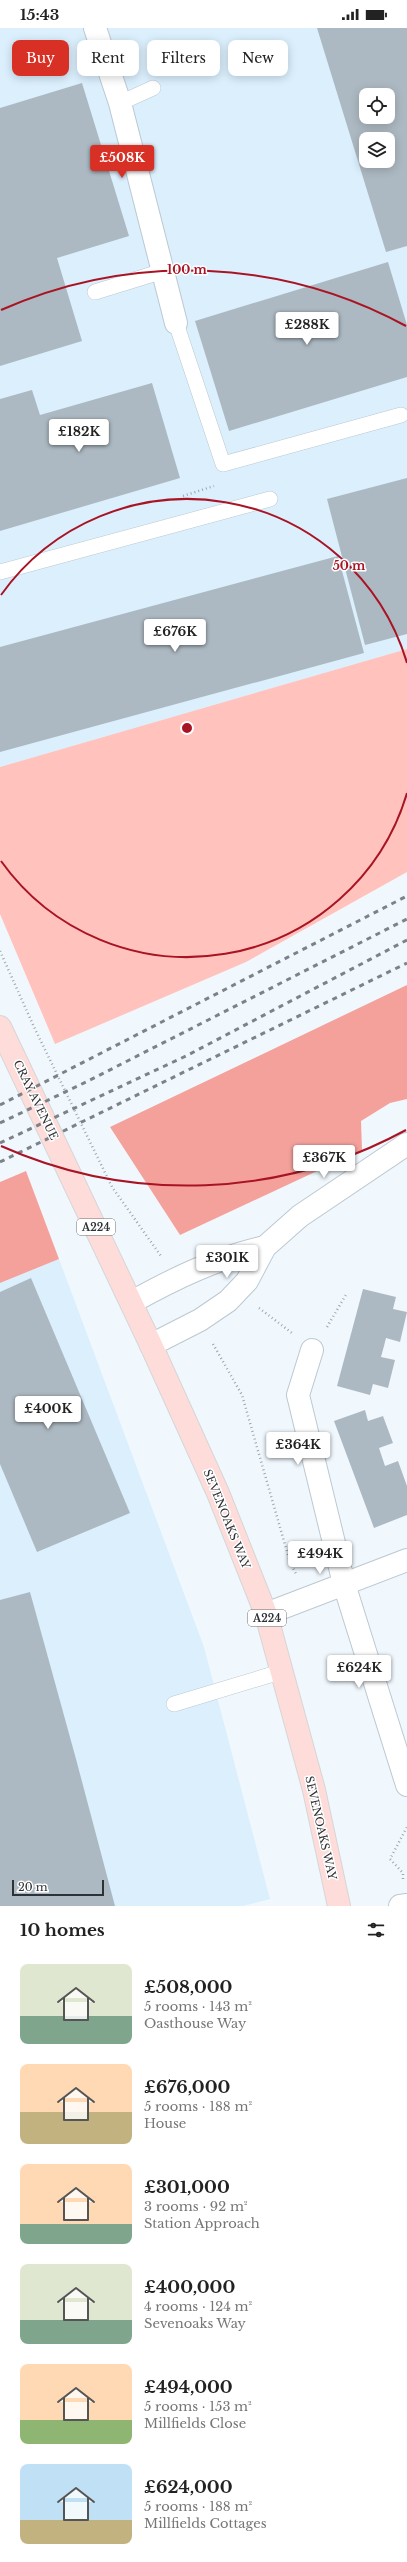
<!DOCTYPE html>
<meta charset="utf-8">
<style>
:root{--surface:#fff;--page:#f6f6f6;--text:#222;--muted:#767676;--accent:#d93025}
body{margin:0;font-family:"Libre Baskerville",serif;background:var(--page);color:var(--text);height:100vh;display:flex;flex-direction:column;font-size:15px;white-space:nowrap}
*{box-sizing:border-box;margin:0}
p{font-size:13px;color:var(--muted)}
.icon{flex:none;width:22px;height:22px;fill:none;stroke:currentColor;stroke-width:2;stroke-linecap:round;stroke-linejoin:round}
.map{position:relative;height:1878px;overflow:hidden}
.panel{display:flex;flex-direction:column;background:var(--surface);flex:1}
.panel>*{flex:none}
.top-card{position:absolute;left:12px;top:12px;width:383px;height:36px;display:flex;gap:8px}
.buttons{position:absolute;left:359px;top:60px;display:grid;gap:8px}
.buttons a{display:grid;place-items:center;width:36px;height:36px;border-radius:8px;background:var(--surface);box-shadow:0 2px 10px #0003;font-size:20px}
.scale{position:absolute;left:12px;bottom:10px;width:92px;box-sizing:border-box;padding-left:4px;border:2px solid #2d3235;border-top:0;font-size:11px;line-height:14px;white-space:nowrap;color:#2d3235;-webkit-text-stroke:3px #fff;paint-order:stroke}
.price{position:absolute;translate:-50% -34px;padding:0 9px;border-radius:4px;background:#fff;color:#222;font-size:13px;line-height:26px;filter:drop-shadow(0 1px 2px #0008)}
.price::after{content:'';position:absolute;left:50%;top:24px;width:12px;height:9px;margin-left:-6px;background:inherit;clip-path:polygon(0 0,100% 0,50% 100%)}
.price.active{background:var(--accent);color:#fff}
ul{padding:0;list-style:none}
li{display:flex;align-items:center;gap:12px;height:100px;padding:0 20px}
li span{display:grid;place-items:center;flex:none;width:112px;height:80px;border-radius:8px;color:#555}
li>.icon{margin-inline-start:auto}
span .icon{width:48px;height:48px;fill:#fffc;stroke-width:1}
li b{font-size:17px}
h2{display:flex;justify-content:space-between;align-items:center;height:48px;padding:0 20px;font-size:17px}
.tag{padding:0 14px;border-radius:8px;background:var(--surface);box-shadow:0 2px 10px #0003;font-size:14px;line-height:36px}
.tag.active{background:var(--accent);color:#fff}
.status{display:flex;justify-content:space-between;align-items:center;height:28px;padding:0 20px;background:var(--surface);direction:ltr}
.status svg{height:11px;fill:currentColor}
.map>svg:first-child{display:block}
.built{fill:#dbeffd;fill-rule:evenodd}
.green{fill:#ffc2bd}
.forest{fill:#f4a19c}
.building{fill:#adb9c2;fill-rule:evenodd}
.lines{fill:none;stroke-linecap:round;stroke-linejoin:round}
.service-casing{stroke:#bcc8d1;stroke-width:16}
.minor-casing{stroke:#bcc8d1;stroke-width:24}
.tertiary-casing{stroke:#bcc8d1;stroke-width:24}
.primary-casing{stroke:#d5d6d7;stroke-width:24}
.path{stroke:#a0a7ab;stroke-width:2.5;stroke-dasharray:1 3;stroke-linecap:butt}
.service{stroke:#fff;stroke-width:15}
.minor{stroke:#fff;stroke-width:22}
.tertiary{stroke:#fff;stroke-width:22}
.primary{stroke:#fedcd9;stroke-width:22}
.rail{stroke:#7c8287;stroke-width:3;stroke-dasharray:5 5;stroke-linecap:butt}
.ring{fill:none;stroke:#a91424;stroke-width:2}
.labels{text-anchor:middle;stroke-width:3;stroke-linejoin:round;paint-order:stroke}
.shield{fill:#fff;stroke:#6c7072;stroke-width:1}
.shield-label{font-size:10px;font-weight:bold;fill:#2d3235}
.street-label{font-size:11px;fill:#2d3235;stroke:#fff}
.centre{fill:#a91424;stroke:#fff;stroke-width:2}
.ring-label{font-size:12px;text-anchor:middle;font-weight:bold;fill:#a91424;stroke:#fff;stroke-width:3;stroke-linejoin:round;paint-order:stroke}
</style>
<div class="status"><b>15:43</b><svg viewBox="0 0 49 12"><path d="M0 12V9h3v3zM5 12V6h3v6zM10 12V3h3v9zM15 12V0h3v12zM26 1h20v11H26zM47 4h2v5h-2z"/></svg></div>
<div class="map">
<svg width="407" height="1878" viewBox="0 0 407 1878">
<rect width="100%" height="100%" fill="#f0f8fe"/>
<path class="built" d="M0,0H407V621L0,739ZM366,67H388V89H366ZM366,111H388V133H366Z
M59,1231L204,1619L270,1871L243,1878H0V1255Z"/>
<path class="green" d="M407,621V844L246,934L55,1016L0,886V739Z"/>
<path class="forest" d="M407,957V1071L390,1075L361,1093L362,1122L180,1207L110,1099Z
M26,1143L59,1231L0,1255V1154Z"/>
<path class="building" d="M317,0H407V218L386,224ZM366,67H388V89H366ZM366,111H388V133H366Z
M82,55L129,208L57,230L82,313L0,338V80Z
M388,234L407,297V349L229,403L195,293Z
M152,355L180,450L0,503V371L32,362L40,387Z
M407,450V606L365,617L327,471Z
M338,528L364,625L0,724V619Z
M31,1250L130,1485L37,1524L0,1436V1264Z
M363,1261L396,1269L393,1281L407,1284L400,1314L386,1310L384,1318L381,1329L395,1332L388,1360L373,1356L370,1367L337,1358Z
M365,1382L368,1393L383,1388L393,1415L379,1420L385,1438L398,1433L407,1458V1487L374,1500L334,1393Z
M30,1564L76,1731L115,1878H0V1572Z"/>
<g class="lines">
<defs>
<path id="service" d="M120,75L153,60
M95,264L163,243
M176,295L223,436L401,387
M0,544L270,471
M174,1676L280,1644"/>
<path id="minor" d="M95,0L120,75L176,295
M132,1274C175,1250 217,1230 265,1219
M151,1317L200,1292L228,1273L247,1253L265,1219L300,1188L407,1116
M312,1322L298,1367L344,1556L407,1757
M266,1586L407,1532"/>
<path id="tertiary" d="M400,1878L407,1877"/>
<path id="primary" d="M0,999L151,1317L218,1465L266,1586L314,1762L339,1878"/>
</defs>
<use href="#service" class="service-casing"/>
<use href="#minor" class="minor-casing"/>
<use href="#tertiary" class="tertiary-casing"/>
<use href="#primary" class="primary-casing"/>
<path class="path" d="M183,468L214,458
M0,923L34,999L112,1159L161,1228
M259,1280L292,1305
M327,1299L347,1265
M213,1316L242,1367L290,1534L296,1546
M403,1851V1845L390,1831L407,1799"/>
<use href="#service" class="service"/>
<use href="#minor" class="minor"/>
<use href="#tertiary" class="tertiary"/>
<use href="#primary" class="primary"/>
<path class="rail" d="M0,1077L407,868
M0,1095L86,1054L407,891
M0,1115L186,1028L407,912
M0,1134L407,935"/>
</g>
<g class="ring">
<path d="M407 765A229 229 0 0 1 1 833M1 567A229 229 0 0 1 407 635"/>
<path d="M406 1102A458 458 0 0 1 1 1118M1 282A458 458 0 0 1 406 298"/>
</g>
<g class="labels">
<g class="shield">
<rect x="77" y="1191" width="38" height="16" rx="3"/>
<rect x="248" y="1582" width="38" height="16" rx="3"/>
</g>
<g class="shield-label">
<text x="96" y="1203">A224</text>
<text x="267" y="1594">A224</text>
</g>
<g class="street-label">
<text transform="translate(36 1072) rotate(64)" y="4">CRAY AVENUE</text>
<text transform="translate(227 1491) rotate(68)" y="4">SEVENOAKS WAY</text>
<text transform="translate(321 1800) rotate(77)" y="4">SEVENOAKS WAY</text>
</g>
</g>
<circle cx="187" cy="700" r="6" class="centre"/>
<g class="ring-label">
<text x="187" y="246">100 m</text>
<text x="349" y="542">50 m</text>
</g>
</svg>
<div class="buttons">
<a><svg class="icon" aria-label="locate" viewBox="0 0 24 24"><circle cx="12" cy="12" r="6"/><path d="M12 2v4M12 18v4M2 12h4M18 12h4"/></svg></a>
<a><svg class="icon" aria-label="layers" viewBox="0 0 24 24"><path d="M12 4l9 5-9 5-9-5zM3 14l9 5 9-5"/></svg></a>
</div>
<div class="scale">20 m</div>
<b class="price active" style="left:122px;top:151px">£508K</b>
<b class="price" style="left:307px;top:318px">£288K</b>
<b class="price" style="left:79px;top:425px">£182K</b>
<b class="price" style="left:175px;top:625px">£676K</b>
<b class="price" style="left:324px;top:1151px">£367K</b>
<b class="price" style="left:227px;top:1251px">£301K</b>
<b class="price" style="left:48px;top:1402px">£400K</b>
<b class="price" style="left:298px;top:1438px">£364K</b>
<b class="price" style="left:320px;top:1547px">£494K</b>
<b class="price" style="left:359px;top:1661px">£624K</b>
<div class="top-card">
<a class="tag active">Buy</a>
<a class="tag">Rent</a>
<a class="tag">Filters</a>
<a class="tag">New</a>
</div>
</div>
<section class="panel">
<h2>10 homes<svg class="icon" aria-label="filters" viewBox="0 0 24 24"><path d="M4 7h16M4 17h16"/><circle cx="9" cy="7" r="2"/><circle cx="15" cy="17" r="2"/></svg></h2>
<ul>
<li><span style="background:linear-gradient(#dfe7d0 65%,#7fa58c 0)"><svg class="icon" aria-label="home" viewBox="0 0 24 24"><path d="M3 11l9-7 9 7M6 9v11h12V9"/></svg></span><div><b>£508,000</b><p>5 rooms · 143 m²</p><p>Oasthouse Way</p></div></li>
<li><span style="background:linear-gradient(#ffd9b3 60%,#c2b280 0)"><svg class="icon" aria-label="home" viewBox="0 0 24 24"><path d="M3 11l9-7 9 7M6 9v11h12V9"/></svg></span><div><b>£676,000</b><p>5 rooms · 188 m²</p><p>House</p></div></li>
<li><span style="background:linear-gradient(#ffd9b3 75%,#7fa58c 0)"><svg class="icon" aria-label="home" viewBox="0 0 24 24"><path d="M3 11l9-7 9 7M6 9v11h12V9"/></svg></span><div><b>£301,000</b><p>3 rooms · 92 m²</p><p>Station Approach</p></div></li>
<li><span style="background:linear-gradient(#dfe7d0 70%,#7fa58c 0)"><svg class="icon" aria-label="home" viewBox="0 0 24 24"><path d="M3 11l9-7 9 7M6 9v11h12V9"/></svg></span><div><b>£400,000</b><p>4 rooms · 124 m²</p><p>Sevenoaks Way</p></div></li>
<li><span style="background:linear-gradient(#ffd9b3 70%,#8fb573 0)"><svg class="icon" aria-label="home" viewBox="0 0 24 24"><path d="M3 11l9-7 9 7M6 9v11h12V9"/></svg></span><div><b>£494,000</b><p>5 rooms · 153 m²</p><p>Millfields Close</p></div></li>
<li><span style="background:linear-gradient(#bfe0f5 70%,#c2b280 0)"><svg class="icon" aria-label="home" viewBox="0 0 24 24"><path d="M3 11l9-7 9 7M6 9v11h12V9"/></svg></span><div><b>£624,000</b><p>5 rooms · 188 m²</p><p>Millfields Cottages</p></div></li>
</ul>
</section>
